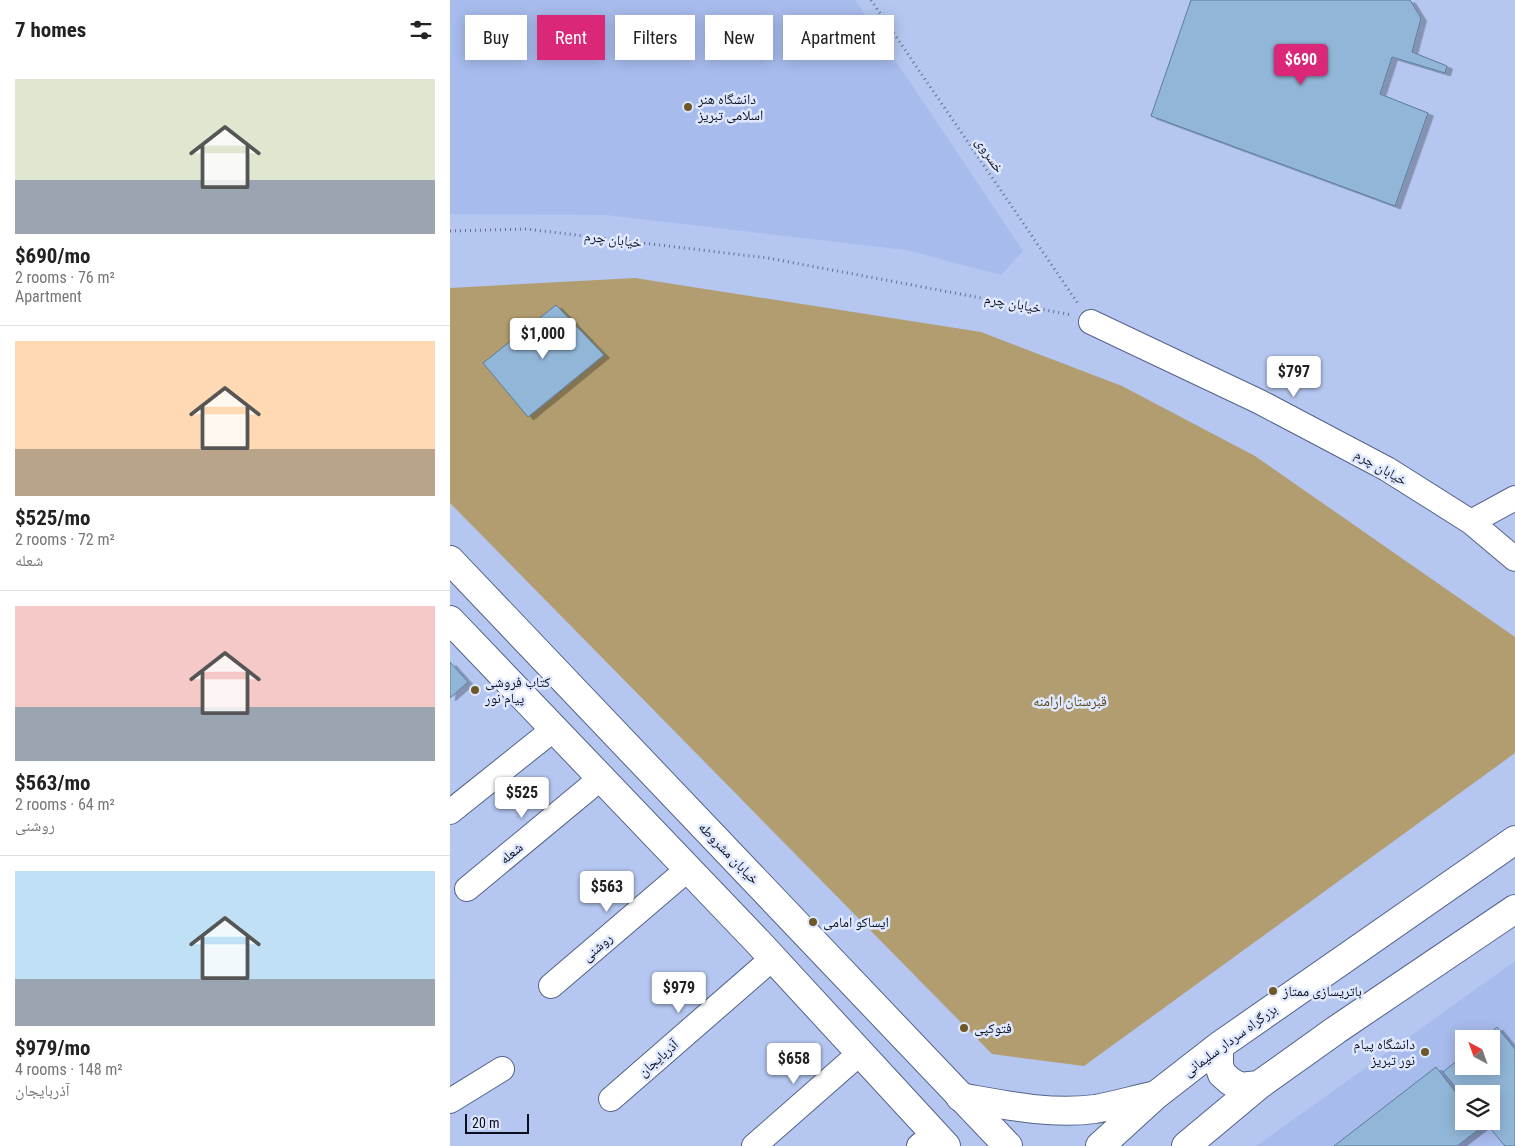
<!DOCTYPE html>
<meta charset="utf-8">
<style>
:root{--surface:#fff;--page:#f6f6f6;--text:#222;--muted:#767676;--line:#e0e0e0;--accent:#db2777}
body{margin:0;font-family:"Roboto Condensed","Noto Naskh Arabic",sans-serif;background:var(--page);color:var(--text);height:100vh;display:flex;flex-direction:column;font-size:19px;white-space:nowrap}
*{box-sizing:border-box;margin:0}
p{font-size:16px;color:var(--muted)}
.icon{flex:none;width:28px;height:28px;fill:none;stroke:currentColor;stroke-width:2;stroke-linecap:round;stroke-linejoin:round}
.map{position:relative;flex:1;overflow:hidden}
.sheet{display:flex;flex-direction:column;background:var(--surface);width:450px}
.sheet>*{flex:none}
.guide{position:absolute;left:15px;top:15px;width:475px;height:45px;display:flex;gap:10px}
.needle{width:32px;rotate:319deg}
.fabs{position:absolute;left:1005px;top:1030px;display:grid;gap:10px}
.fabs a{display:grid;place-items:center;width:45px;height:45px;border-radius:0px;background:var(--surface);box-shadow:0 2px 12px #0003;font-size:25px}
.scale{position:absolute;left:15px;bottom:12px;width:64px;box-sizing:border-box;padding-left:5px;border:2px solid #0a0f1e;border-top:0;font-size:14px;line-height:18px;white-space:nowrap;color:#0a0f1e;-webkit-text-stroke:4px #dfe8fe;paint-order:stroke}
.price{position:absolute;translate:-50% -42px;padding:0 11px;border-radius:5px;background:#fff;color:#222;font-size:16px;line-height:32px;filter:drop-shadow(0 1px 2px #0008)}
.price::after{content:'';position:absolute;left:50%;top:30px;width:15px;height:11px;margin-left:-8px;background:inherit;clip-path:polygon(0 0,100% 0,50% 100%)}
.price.selected{background:var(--accent);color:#fff}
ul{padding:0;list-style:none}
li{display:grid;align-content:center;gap:10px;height:265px;padding:0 15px}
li+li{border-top:1px solid var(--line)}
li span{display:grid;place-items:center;height:155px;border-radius:0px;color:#555}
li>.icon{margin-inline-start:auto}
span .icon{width:90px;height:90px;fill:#fffc;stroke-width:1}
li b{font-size:21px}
h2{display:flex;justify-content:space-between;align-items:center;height:60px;padding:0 15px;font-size:21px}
.tag{padding:0 18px;border-radius:0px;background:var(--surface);box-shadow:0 2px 12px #0003;font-size:18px;line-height:45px}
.tag.selected{background:var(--accent);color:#fff}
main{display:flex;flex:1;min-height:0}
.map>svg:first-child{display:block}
.built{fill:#a7bbec;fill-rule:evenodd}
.green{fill:#b19d70}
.building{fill:#92b6d8;stroke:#597c9b;filter:url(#shadow)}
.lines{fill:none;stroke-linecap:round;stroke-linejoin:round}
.street-casing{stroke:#536288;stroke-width:26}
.primary-casing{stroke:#536288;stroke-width:30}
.highway-casing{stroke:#536288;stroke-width:30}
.path{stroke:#626e8b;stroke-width:3;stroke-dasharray:1 4;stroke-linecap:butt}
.street{stroke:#fff;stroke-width:24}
.primary{stroke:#fff;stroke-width:28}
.highway{stroke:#fff;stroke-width:28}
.poi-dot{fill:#6d5928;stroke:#dfe8fe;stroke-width:2}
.labels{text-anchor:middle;stroke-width:5;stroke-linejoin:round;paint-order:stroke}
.poi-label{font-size:14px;fill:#0a0f1e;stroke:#dfe8fe;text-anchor:start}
.street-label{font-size:14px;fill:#0a0f1e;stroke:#dfe8fe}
.park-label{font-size:14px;fill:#564311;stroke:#dfe8fe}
</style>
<main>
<section class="sheet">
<h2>7 homes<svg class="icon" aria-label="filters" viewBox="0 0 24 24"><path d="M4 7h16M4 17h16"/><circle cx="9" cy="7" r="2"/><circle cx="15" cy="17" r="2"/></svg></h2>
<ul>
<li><span style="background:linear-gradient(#dfe7d0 65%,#9aa5b1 0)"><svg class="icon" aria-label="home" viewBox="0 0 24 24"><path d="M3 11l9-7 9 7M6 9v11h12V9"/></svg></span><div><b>$690/mo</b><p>2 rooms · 76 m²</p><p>Apartment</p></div></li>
<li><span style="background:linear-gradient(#ffd9b3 70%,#b9a48a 0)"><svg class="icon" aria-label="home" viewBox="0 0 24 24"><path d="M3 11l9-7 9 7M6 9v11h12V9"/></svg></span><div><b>$525/mo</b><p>2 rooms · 72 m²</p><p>شعله</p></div></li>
<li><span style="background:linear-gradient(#f6c9c9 65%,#9aa5b1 0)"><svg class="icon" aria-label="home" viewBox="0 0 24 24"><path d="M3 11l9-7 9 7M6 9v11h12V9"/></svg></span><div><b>$563/mo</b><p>2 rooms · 64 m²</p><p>روشنی</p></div></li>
<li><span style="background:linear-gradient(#bfe0f5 70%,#9aa5b1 0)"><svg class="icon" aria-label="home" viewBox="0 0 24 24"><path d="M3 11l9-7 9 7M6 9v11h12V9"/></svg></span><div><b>$979/mo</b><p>4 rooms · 148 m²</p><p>آذربایجان</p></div></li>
</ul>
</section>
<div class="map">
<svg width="1065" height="1146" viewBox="0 0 1065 1146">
<defs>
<filter id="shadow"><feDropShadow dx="5.5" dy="3" stdDeviation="0" flood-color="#0004"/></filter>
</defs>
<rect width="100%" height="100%" fill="#b5c7f1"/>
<path class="built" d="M0,0H405L573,251L551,275L456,250L156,215L0,214Z
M1065,961V1146H806ZM1014,1039H1041V1066H1014ZM1014,1094H1041V1121H1014Z"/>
<path class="green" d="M185,278L531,332L672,386L805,456L1065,637V753L634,1066L542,1054L0,503V288Z"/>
<path class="building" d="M741,0H960L971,18L962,52L997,66L995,73L942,57L930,94L978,113L945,206L701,116Z
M106,305L154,355L78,417L33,363Z
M0,662L18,682L0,698Z
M1047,1027L1065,1049V1146H1055L1034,1121H1041V1094H1014V1097L993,1072L1014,1055V1066H1041V1039H1033Z
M986,1067L1014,1103V1121H1028L1032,1127L1007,1146H884Z"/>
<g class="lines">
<defs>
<path id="street" d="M641,322L810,402L937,469L1021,522L1065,559
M1021,522L1065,498
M0,812L104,729
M17,889L151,778
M101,986L238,869
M161,1099L323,958
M0,1101L52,1069
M304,1146L410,1053
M469,1146L484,1134"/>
<path id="primary" d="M0,560L558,1146
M0,620L308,942L496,1146"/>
<path id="highway" d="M769,1046V1065L772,1074L780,1081L790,1087L809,1085
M510,1097C555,1105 599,1115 645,1109C664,1106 683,1100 702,1096
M650,1146L706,1095L769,1046L1065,840
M736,1146L809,1085L886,1030L1065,909"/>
</defs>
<use href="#street" class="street-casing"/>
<use href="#primary" class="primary-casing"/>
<use href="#highway" class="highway-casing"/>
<path class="path" d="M421,0L629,305
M0,231L76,229L318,258L622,315"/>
<use href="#street" class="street"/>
<use href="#primary" class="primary"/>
<use href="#highway" class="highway"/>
</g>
<g class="poi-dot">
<circle cx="238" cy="107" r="5"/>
<circle cx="25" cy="690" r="5"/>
<circle cx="363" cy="922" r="5"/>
<circle cx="823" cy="991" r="5"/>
<circle cx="514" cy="1028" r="5"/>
<circle cx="975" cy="1052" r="5"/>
</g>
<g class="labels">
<g class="poi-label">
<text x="248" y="104">دانشگاه هنر<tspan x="248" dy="16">اسلامی تبریز</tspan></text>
<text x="35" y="687">کتاب فروشی<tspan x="35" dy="16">پیام نور</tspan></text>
<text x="373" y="927">ایساکو امامی</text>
<text x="833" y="996">باتریسازی ممتاز</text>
<text x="524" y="1033">فتوکپی</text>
<text x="965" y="1049" text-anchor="end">دانشگاه پیام<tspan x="965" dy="16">نور تبریز</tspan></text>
</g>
<g class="street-label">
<text transform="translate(540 155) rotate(56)" y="5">خسروی</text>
<text transform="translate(163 239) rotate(7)" y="5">خیابان چرم</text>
<text transform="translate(563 303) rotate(10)" y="5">خیابان چرم</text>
<text transform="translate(931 467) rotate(30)" y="5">خیابان چرم</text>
<text transform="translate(61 853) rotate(-40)" y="5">شعله</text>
<text transform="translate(279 853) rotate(46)" y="5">خیابان مشروطه</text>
<text transform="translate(147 947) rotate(-41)" y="5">روشنی</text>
<text transform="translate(780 1040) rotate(-36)" y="5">بزرگراه سردار سلیمانی</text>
<text transform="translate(208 1058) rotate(-41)" y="5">آذربایجان</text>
</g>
<g class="park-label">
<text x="620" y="706">قبرستان ارامنه</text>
</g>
</g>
</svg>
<div class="fabs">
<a><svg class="needle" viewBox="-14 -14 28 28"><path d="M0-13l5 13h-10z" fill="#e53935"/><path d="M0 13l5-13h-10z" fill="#767676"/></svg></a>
<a><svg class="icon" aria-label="layers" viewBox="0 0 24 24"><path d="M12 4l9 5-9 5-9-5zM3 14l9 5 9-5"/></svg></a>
</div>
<div class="scale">20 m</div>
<b class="price selected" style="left:851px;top:86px">$690</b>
<b class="price" style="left:93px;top:360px">$1,000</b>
<b class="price" style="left:844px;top:398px">$797</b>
<b class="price" style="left:72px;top:819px">$525</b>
<b class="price" style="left:157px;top:913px">$563</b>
<b class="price" style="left:229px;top:1014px">$979</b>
<b class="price" style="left:344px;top:1085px">$658</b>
<div class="guide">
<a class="tag">Buy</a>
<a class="tag selected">Rent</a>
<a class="tag">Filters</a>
<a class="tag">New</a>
<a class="tag">Apartment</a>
</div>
</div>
</main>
